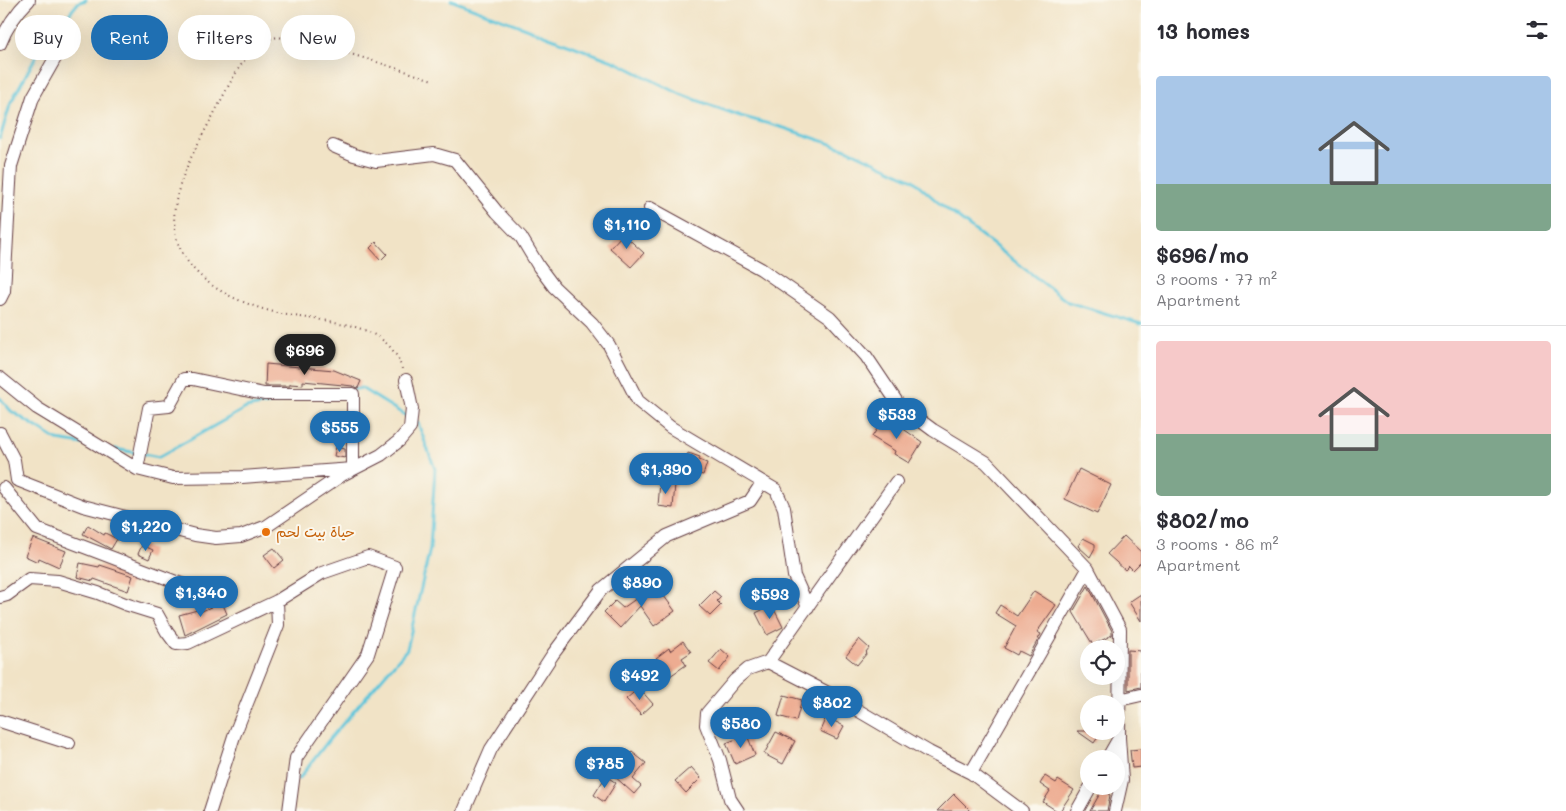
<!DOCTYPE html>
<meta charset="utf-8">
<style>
:root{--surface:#fff;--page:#f7f7f7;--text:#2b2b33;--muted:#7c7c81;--line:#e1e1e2;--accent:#1f6fb2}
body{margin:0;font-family:Mali,"Playpen Sans Arabic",sans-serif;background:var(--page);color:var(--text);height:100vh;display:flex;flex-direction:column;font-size:19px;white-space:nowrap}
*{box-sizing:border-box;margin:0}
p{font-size:16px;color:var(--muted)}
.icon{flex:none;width:28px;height:28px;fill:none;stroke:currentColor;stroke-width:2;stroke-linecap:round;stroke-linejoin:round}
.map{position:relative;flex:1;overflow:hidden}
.drawer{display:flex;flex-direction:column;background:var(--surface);width:425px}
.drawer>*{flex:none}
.banner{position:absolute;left:15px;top:15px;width:475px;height:45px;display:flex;gap:10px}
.tools{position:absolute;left:1080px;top:640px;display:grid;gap:10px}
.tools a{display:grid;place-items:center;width:45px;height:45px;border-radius:50%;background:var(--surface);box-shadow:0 5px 20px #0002;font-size:25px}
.price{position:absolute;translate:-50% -42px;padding:0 11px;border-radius:18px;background:var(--accent);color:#fff;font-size:16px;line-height:32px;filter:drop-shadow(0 1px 2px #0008)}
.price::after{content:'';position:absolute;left:50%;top:30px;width:15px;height:11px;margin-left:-8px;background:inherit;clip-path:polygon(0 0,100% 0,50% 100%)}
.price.active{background:#222;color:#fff}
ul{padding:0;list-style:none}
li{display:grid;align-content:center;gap:10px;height:265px;padding:0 15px}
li+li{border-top:1px solid var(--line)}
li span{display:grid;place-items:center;height:155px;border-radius:5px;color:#555}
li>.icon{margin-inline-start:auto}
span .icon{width:90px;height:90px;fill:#fffc;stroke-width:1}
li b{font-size:21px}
h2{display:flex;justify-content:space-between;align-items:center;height:60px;padding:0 15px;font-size:21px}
.tag{padding:0 18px;border-radius:22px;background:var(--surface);box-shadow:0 5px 20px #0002;font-size:18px;line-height:45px}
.tag.active{background:var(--accent);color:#fff}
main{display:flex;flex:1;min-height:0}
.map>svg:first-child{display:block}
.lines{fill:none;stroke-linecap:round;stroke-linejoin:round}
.stream{stroke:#5dc5da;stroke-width:3}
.building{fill:#edac91}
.minor-casing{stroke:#633c42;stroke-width:14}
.path{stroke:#633c42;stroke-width:2;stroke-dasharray:1 4;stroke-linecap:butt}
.minor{stroke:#fff;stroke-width:12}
.food-dot{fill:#e8710a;stroke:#fbf7ec;stroke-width:2}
.labels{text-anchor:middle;stroke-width:4;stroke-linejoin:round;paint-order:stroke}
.food-label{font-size:14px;fill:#c56008;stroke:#fbf7ec;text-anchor:start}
</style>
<main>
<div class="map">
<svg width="1141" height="811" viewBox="0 0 1141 811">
<rect width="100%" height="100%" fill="#fbf7ec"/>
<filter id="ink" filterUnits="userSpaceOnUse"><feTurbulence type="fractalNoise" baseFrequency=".02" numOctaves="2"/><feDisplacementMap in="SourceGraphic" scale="10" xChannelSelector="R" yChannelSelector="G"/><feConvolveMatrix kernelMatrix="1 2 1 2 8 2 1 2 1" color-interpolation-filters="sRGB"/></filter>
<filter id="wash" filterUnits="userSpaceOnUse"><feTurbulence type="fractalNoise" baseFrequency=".0096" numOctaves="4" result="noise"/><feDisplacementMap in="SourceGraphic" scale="20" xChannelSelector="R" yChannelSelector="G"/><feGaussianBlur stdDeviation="1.12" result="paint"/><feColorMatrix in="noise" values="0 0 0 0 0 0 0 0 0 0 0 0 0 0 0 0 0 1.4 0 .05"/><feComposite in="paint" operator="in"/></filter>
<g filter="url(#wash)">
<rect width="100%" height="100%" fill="#f1e3c6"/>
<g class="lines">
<path class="stream" d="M451,0L618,63L680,94L740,116L784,128L849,150L913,180L940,204L1068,302L1141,324
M0,138L11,102L38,53L78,3L86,0
M352,390L361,388L408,417
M0,398L11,411L57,440L89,445
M115,449L138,453
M144,454L159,457L246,408L289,400
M299,779L328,741L407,649L430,549L435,469L418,423L413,420"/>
</g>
<g id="blocks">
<path class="building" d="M623,234L644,253L631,267L610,248Z
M376,242L387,254L381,260L370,248Z
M266,364L334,370L361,381L358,388L353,386L303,381V385L290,384V386H265Z
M885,416L922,442L909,463L894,454L895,451L872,437Z
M336,447L345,449V458L334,456Z
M688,453L700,457L699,460L707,463L703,475L683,470Z
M1079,469L1111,485L1097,514L1065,499Z
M660,482L675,484L673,508L658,506Z
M88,525L104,535L105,533L117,539L111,549L83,534Z
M1124,536L1141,552V562L1133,570L1129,566L1125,570L1107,554Z
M33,538L66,551L59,567L39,558L38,562L25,556Z
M1083,538L1095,544V548L1090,557L1078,546Z
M142,545L153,550L149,559L138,554Z
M274,548L284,560L274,568L264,555Z
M80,563L99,567L100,565L133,576L128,591L94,579L93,581L77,577Z
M654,586L659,594L661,592L675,611L654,626L640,606L620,628L604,612L615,601L623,608Z
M1088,586L1112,631V635L1093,645L1073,612Z
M714,591L721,597L717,601L721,605L710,616L699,606Z
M1034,591L1056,605L1037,632L1041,634L1029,656L1019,651L1017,655L1004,648L1016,626L995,613L1000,605L1017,616Z
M1141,594V621L1129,602Z
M222,602L227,614L185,635L179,615L201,609L202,611Z
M772,605L783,627L767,635L756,613Z
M859,639L869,648L866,652L867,653L857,665L846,656Z
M683,641L691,652L682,658L686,665L670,676L656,658L669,648L670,651Z
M721,649L730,657L719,671L709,663Z
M1128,650L1141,651V687L1128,690Z
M639,688L653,704L641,715L626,699Z
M784,695L802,700L796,721L778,716Z
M826,717L844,726L837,739L820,731Z
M1077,731H1102L1094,743Z
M776,732L795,741L783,764L764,754Z
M747,735L755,755L735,764L726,743Z
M1141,749V767L1132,768L1130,750Z
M632,752L646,763L633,779L641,786L634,794L613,775Z
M691,767L701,778L686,793L675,781Z
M606,776L616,783L604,802L594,795Z
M1045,776L1056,783L1058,780L1074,790L1060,811H1057L1043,802L1050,791L1040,784Z
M1102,790L1110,795L1107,811H1090Z
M954,794L971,811H937Z"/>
</g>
</g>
<g filter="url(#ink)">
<use href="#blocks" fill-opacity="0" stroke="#633c42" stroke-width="1"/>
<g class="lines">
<defs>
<path id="minor" d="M0,44C6,28 17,12 29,0
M333,146L354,155L376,161L434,154L455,160L497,212L521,237L539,267L554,287L592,323L609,345L638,401L670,427L776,490L784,508L794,576L808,607
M650,208L761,269L830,317L866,356L899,405L933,430L986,462L1088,569L1120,629L1119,738L1122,780L1115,811
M0,299L4,291L11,166L33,97L62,46
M0,378L37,408L137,469L173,478L242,477L353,469V394H264L193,379H184L169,406L149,408L137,469
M0,433L14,460L17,480
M17,480L83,506L195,535L216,538L241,536L267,526L342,475L381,455L399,441L410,428L412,409L406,380
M4,488L37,529L213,596
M0,597L7,595L29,579L58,581L98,593L125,604L157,614L167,632L176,644L188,643L277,601L322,573L368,557L395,567L368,654L296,758L289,811
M768,662L896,482
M1119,700L1141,695
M0,721L69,743
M1107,759L1119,738
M971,773L1088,569
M210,811L234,736L278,625L277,601
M464,811L491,749L553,654L601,590L667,536L750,501L762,483
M738,811L730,799L720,760L706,725L707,713L735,680L748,669L768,662L830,694L929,752L971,773L1022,811
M1077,811L1091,786"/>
</defs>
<use href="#minor" class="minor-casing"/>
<path class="path" d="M402,369C400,364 399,359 396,355C375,320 317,321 282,314C259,309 228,298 209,283C142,232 187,165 217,108C228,87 242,56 262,44C265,42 269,39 272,38C292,32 406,72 433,80"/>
<use href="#minor" class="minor"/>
</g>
</g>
<circle class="food-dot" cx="266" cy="532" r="5"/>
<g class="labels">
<g class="food-label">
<text x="276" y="537">حياة بيت لحم</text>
</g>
</g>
</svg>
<div class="tools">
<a><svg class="icon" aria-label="locate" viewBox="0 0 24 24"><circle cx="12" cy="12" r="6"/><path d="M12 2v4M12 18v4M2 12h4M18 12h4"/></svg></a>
<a>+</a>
<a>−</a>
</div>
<b class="price" style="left:627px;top:250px">$1,110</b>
<b class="price active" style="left:305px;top:376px">$696</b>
<b class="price" style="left:897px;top:440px">$533</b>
<b class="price" style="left:340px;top:453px">$555</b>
<b class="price" style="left:666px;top:495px">$1,390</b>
<b class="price" style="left:146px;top:552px">$1,220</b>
<b class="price" style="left:642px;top:608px">$890</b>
<b class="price" style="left:201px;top:618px">$1,340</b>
<b class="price" style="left:770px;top:620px">$593</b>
<b class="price" style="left:640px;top:701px">$492</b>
<b class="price" style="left:832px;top:728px">$802</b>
<b class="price" style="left:741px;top:749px">$580</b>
<b class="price" style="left:605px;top:789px">$785</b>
<div class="banner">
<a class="tag">Buy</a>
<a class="tag active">Rent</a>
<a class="tag">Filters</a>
<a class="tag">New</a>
</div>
</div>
<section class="drawer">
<h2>13 homes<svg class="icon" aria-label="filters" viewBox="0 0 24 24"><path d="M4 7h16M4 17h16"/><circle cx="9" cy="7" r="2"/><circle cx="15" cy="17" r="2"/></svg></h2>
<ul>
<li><span style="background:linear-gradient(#a9c7e8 70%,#7fa58c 0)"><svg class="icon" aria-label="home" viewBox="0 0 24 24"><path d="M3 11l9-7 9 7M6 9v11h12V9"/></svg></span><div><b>$696/mo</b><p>3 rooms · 77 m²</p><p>Apartment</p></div></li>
<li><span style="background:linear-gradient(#f6c9c9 60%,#7fa58c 0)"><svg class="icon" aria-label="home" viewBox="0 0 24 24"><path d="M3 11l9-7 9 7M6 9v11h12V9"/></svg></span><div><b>$802/mo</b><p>3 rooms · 86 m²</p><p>Apartment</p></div></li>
</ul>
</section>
</main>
